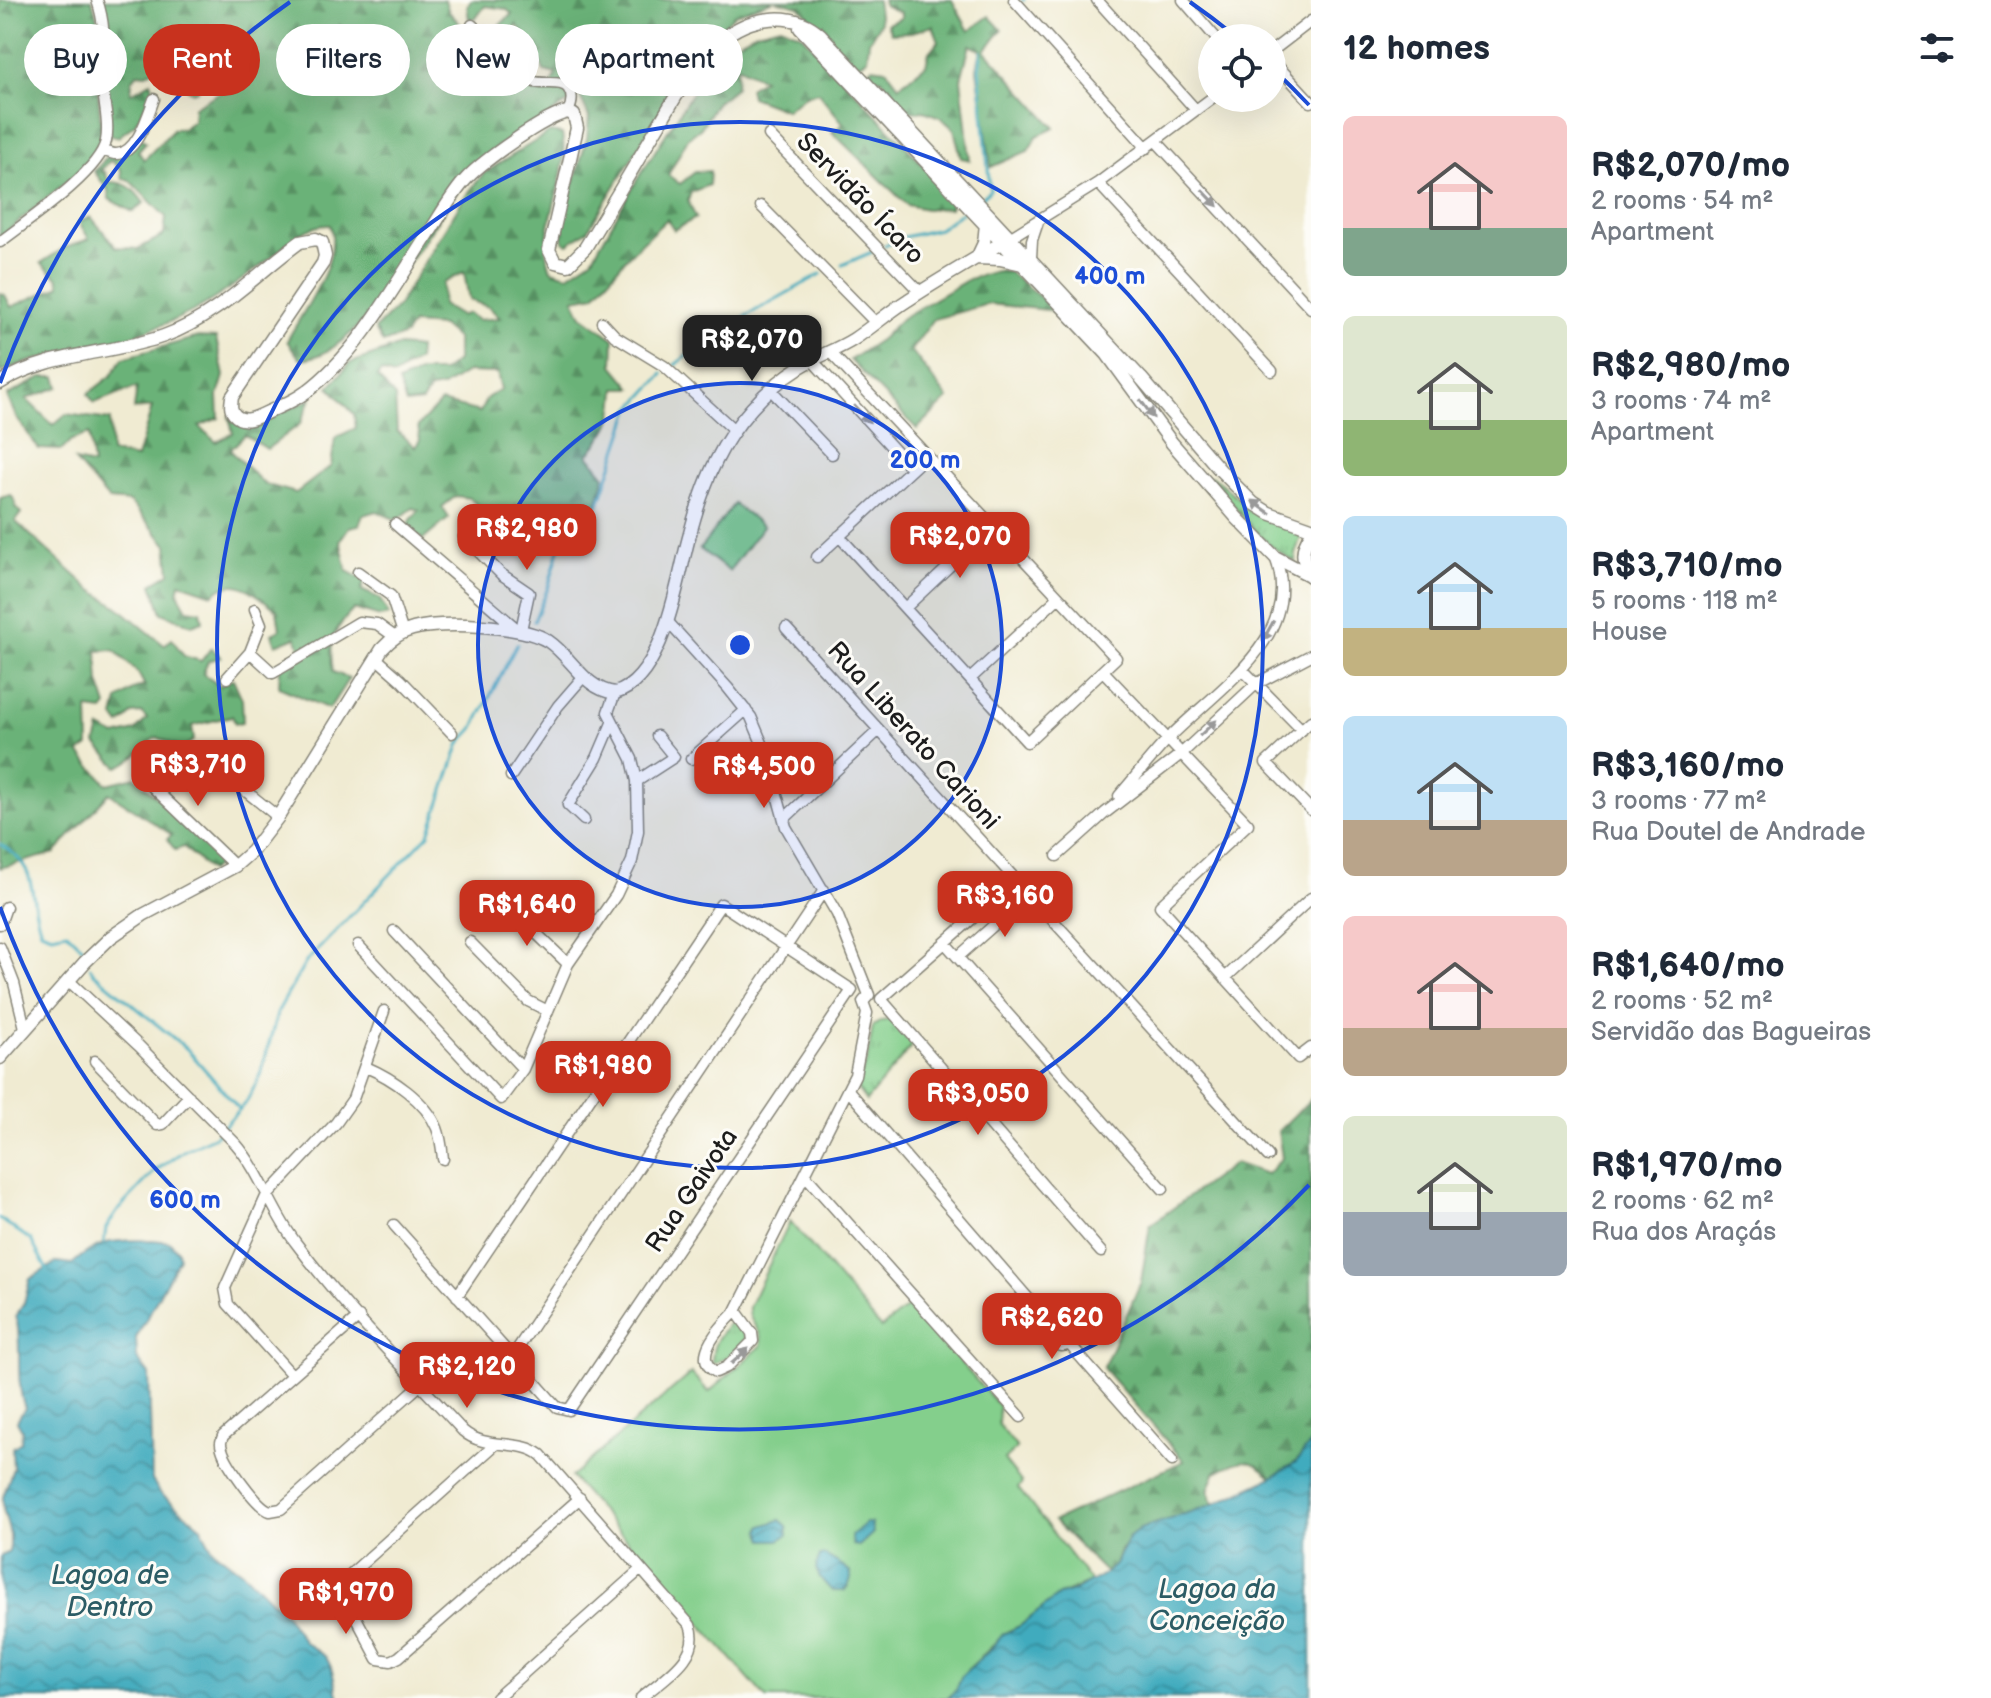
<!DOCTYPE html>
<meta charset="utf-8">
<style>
:root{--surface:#fff;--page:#f2f2f3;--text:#1f2937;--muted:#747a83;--accent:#c8321e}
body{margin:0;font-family:"Balsamiq Sans",sans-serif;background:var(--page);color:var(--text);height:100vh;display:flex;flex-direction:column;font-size:30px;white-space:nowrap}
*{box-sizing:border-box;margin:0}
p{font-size:26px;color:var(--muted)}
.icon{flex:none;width:44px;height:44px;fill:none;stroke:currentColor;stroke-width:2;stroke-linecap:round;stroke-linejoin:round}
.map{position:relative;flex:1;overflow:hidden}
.drawer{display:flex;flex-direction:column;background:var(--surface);width:680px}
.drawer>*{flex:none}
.guide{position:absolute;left:24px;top:24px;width:760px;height:72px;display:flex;gap:16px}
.tools{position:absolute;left:1198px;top:24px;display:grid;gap:16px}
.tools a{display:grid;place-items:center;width:88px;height:88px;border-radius:50%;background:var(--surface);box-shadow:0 8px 32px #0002;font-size:40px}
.price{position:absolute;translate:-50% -68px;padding:0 18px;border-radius:16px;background:var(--accent);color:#fff;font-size:26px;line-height:52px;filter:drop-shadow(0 2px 4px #0008)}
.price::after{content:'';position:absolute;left:50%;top:48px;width:24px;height:18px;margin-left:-12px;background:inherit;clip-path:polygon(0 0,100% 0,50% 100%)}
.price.on{background:#222;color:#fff}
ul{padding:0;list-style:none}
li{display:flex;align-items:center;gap:24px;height:200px;padding:0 32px}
li span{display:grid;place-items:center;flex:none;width:224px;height:160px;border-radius:12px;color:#555}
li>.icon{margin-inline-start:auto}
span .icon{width:96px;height:96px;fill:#fffc;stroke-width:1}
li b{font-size:34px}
h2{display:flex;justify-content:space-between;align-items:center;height:96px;padding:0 32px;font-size:34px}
.chip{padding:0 28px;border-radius:36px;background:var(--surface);box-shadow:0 8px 32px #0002;font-size:28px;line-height:72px}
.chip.on{background:var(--accent);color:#fff}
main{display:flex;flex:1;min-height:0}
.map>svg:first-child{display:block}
.grass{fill:url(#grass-tufts);stroke:#507654;stroke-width:2}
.forest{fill:url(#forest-firs);stroke:#44674a;stroke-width:2;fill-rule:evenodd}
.pitch{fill:#84cf8c;stroke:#507654;stroke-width:2}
.water{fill:url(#water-waves);stroke:#2e646d;stroke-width:2}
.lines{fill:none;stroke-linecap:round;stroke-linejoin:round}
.stream{stroke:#3fabbe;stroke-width:3}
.minor-casing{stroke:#868477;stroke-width:13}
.major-casing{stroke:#868477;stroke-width:15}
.minor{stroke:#fff;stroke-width:10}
.major{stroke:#fff;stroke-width:12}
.oneway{fill:#999}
.ring{fill:none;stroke:#1d4ed8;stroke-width:4}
.labels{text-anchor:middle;stroke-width:6;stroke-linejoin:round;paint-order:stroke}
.street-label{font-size:26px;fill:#1c1c1c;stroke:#fdfcf7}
.water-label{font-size:28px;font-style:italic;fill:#2c5c65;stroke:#fdfcf7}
.centre{fill:#1d4ed8;stroke:#fdfcf7;stroke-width:4}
.ring-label{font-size:24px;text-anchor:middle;font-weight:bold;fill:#1d4ed8;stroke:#fdfcf7;stroke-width:6;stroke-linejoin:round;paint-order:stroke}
</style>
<main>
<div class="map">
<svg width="1311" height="1698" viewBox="0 0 1311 1698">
<defs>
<pattern id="grass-tufts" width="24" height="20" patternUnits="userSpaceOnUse" patternTransform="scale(2)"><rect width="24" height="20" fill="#84cf8c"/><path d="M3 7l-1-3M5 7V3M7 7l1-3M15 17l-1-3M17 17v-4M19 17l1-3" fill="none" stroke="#71b178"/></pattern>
<pattern id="forest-firs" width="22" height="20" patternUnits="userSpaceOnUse" patternTransform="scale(2)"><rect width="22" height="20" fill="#6bb278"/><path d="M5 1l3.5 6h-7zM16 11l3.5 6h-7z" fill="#579062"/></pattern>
<pattern id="water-waves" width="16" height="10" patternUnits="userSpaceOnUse" patternTransform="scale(2)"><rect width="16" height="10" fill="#3fabbe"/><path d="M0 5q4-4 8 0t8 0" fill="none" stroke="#348a9a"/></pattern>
</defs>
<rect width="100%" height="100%" fill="#fdfcf7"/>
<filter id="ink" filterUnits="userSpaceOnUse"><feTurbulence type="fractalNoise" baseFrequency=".0125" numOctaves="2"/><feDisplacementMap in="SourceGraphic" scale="16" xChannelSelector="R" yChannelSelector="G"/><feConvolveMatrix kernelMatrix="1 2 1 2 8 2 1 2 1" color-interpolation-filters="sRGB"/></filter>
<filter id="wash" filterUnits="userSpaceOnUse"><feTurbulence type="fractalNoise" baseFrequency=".006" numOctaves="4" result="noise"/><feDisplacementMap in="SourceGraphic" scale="32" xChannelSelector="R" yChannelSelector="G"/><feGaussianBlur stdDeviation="1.8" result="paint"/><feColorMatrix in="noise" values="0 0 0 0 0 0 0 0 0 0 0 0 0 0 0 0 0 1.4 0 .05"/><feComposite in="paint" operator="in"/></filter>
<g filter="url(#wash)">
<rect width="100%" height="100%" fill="#f0ebd2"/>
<path class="grass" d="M1212,476L1251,509L1272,521L1302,533L1295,554L1296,562C1260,545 1235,506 1210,477Z
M893,1019L915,1042L866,1101L856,1087L867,1061L873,1026L882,1021Z
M732,1320L743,1328L746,1340L730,1355L713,1364C710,1346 720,1333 732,1320Z"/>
<path class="forest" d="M0,0H92L102,37L98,93L102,138L97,152L77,173L0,237Z
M102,0H445L449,12L471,36L488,46L495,58L515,76L537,89L549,90L556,74L544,71L534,46L517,25L500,41L492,32L512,14L506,9L485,6L476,18L469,19L467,6L471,0H877L880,23L869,41L867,59L857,65L799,6L774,0L735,14L709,39L684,73L588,230L568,244L563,241L562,224L587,138L589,117L579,94C549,121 506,133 478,164C438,208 363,360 300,359L287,341C304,308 342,262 330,225C304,224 287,245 268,260C246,277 222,295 197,309C168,325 133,336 100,345C66,354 32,357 0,373V322L2,320L0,317V293L5,295L11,307L60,286L58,278L41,263L66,247L89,239L79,222L91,217L116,247L138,249L164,235L166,217L129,180L122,178L121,170L111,160L101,170L105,172L109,182C127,182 134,189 144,203L133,212L109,199L108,190L94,171L109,155L141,138L146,142L138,151L144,160L174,129L183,128L193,121L194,107L222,91L221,78L237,72L236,60H223L219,55C203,62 201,73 198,90L193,92L187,89L191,81L192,68L177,55L146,74L137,73L132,81L131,93L151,82L154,90L135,124L118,137L109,135L105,88L110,33Z
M883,0H952L969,31L989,16L1002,30L985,50L1055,128L1037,136L1028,151L991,167L977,69L981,50L970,45L961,79L970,160L961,158L954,129L940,117L924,111L905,112L880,93L886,85L882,79L871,77L865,72L872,67L886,69L899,86L926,65L929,52L939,41L933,26L912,32L891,33L887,24L901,18V13L884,5Z
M781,26L802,35L952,196L950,208L926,209L907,205L832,132L844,124L818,92L806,95L786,110L751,97L749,88L763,79L737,66L736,87L716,103L701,128L688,138L668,175L680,184L695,172L710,171L709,185L691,192L688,201L696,218L674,230L667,219L629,255L595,295L574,299L582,316L614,339L613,365L632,388H616C615,421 609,430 588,455L605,476L597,504L561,541L531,520L510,531L469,498L456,496L442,507L449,518L423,540L406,526L419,510L413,508L397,520L376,511L363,515L359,525L349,527L340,540L347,571L365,581L361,590L379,598L389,615L380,617L354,609C333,630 328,642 333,672L349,678L329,709L279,687L280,666L302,653L296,637L276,645L272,634L280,630L277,610C256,595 237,572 213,594L180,583L178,593L187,609L201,611L203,621L192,625L162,613L152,584L170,573L167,545L130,502L109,500L75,461L93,465L89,434L72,440L62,450L39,449L16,417L7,396L42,377H56L59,387L26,399L53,425L66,414L110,420L111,453L137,458L152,407L134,409L137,387L94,403L88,394L111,376L123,358L198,337L216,338L224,376L218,396L219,418L199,426L216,442L233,433L229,417L242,426L257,424L311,399L300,424L267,449L245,435L230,450L264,484L296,493L331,466L335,438L356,428L354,414L329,387L350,363L399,346L419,348L418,360L393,376L381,372L377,377L395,397L397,431L415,447L420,440L418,426L441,402L480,412L487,398L501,389L497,373L467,372L443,387L430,389L422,402L406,404L398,382L421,372H442L457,361V339L442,326L412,324L405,335L383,343L375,329L397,307L463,199L484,173L550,132L562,134C572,178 535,230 551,270L568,275L592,259L638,178L695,88L728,47L756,32ZM464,272L469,300L489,307L500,318L478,320L468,313L460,316L442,305L443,283Z
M996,271L1009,272L1057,311L988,304L934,319L911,350L948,399L917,429L850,360L881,339L902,318L969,279Z
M11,495L16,503L15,507L21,513L15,521L88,587L118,607L164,645L172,639L184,656L201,661L211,648L221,657L208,661L203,674L220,686L233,679L242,699L243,722L235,723L232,716L192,726L194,740L182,748L157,737C140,747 139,759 118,767L96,744L100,728L116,736L135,731L147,719L142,713L132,714L120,725L114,717L118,700L136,688L145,686L138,673L114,650L97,651L99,682L107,706L103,711L88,709L89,746L79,753L107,784L135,777L224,860L210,871L184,847L175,850L167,839L172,835L109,793L55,853L0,868V498Z
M1311,1099V1443L1296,1462L1272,1477C1249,1456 1243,1458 1216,1472L1208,1490L1214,1504L1140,1529L1120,1550L1115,1565L1106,1573L1054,1521L1184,1461L1103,1368L1141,1282L1150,1225L1235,1163L1267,1174L1282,1158L1278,1131Z"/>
<path class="pitch" d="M734,504L763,526L729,571L700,549Z
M790,1221L881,1328L910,1305L999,1406L998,1424L1017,1448L1004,1460L1022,1483L1018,1488L1091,1582L1059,1595L1020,1626L1008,1631L962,1675L956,1690L947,1698H766L571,1477L691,1373L709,1392L761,1346C764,1330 747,1323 749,1307Z"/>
<path class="water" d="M152,1240L170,1242L178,1251L179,1258L136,1338L137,1358L149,1374L152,1480L161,1494L200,1526L213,1550L246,1575L287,1616L304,1642L326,1657L331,1667L339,1698H0L1,1556L9,1552L10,1546V1535L3,1508V1497L13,1468L12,1448L21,1442L22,1430L17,1421L25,1408C14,1379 23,1346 16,1316L24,1303L30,1279L57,1262L72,1264C103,1237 113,1241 152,1240Z
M1311,1443V1698H947L956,1690L962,1675L991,1649L1003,1634L1020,1626L1059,1595L1074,1591L1106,1573L1115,1565L1128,1538L1140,1529L1214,1504L1272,1477L1296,1462Z
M780,1520L787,1526L788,1535L779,1540H764L760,1530L762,1526Z
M866,1523H871L873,1533L859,1546L853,1545L851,1536Z
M825,1555C840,1566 863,1569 844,1591H832L820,1578L816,1569L820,1556Z"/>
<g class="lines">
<path class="stream" d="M1022,0H1024
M981,52L979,69L990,190L981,199
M885,246L904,237L939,229L962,212
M842,265L872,252
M675,365L721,330L821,274
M534,621L548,588L560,546L599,504L631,409L663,374
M0,844C41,868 27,893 41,931L52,935L67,932L85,950
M90,967L94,973L187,1049L240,1110
M0,1219L31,1240L47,1270
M104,1243L106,1228L119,1209L155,1171L185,1150L215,1136L247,1101L260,1076L278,1011L306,962L429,834L460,743L473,729L517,644"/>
</g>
</g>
<g filter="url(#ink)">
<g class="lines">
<defs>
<path id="minor" d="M1014,0L1147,148
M1097,0L1196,110
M1183,0L1216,38
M472,25C492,42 508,71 532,81C543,86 561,79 568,88C574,96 572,104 568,112
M1272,51L1311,21
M1272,60L1311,102
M769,135L920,292
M1156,141L1311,308
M103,150C108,152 112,154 116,154C137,154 148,115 154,99
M1098,183L1272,371
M761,206L876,323
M1011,237L1098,183L1212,98
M0,242C27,221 99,173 106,141C110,123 103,103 103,85C102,53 108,32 97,0
M1031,258L1032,240L1038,222
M602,322L615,336L664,366L734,430
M830,352L1116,658L1027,742L839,536
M812,360L912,469
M771,390L832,454
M395,524L517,629
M464,537L501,574L529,593L521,630
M817,557L926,456
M358,572L391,596L403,633
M905,608L992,526
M255,609L261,624L250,652L273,673L359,622L377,624L395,637
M668,622L728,688L751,717L764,748L786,827L837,914L869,995
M786,628L1268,1156
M376,658L401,680L452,733
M1243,670L1302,730
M1103,671L1248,824L1160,906L1298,1058L1311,1048
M227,678L250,652
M970,679L1059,597
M1311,721L1266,763L1311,810
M192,748L278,817
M691,759L746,710
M139,774L235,866
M511,776L558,706L584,676
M637,781L674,757L657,736
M1119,796C1135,778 1150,758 1167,740C1214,691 1306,637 1275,557
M784,819L879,730
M584,820L568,805L597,758L612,723
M1057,856L1105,813L1181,754L1256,684L1311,655
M1016,880L881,999L1101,1252
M509,907L568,964
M0,924L6,907
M394,931L523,1069
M470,942L528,1001L546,1010
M945,943L1163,1189
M358,945L501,1099L523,1069L568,964L616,895L632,861L638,831L637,781L632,759L608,712L615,693
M0,947L14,983L25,1028
M958,957L1029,894
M1225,978L1311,898
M68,980L139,1046L236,1144C261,1173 272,1212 296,1243C346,1310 407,1370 463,1431C486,1451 519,1438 541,1455L690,1625C703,1657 662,1679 641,1698
M95,1061L157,1125L163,1124L189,1096
M366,1067C392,1078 426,1101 437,1128C441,1138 442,1149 443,1159
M848,1090L1053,1327
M805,1175L1021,1417
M394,1225L557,1407L569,1410L852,990L721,904L457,1296
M736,1311L752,1333L753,1341L727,1367L716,1372C689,1358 723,1324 736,1311L855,1075L867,1013L863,1002L869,995
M359,1317L223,1436C221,1442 220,1442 222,1449C226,1463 257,1507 270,1511L281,1509L420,1385
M1050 1334a12 12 0 1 1 24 0a12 12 0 1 1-24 0Z
M1069,1344L1172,1461
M512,1357L824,890
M292,1375L228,1304L225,1288L266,1197L336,1123L353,1099L384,1011
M496,1444L344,1580L342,1585L344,1595L378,1659L391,1661L399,1657L580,1498
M496,1698L641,1569"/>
<path id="major" d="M800,28L1107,354L1172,443L1237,518L1275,557L1311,576
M977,258L1000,259L1022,264
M977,258L984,243L986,224
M0,383C46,353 113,354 164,336C217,317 256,274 300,242L316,239L322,242L325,256L323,263L232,397C231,404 230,409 234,414C243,425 258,417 268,412C281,406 294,401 306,392C357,354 391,292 425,239C439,219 450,196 467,178C483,161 545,116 568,112L574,115L577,128L549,250L555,262L568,265L585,248C609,209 632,170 655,131C674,100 692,65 720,41C748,16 793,9 821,35L1141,378L1220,470L1253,503L1269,513L1311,528
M1310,576C1302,560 1300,549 1311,534
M0,1058L85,962L111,937L143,915L235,866L252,851L278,817L382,649C391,639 400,632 413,629C442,621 523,625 548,641C572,657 584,689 615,693C663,680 677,582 688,541C695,514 703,486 716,461C734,424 765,389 800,367C817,356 837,350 854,339C872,327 889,312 908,300C941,278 977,258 1011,237"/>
</defs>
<use href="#minor" class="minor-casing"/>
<use href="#major" class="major-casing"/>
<use href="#minor" class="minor"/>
<use href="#major" class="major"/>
</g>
<defs><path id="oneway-solid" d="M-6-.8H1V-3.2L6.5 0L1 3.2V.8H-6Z" transform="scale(2)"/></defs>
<g class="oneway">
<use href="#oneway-solid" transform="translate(1210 198) rotate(47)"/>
<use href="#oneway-solid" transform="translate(1147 409) rotate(54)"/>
<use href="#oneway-solid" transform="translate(862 414) rotate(47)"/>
<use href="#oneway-solid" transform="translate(1261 507) rotate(-145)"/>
<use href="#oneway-solid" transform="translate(1268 631) rotate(119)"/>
<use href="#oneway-solid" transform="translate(1208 728) rotate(-43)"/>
<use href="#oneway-solid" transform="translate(740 1356) rotate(-42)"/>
</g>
</g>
<circle cx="740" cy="645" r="262" fill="#1d4ed8" fill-opacity=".12"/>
<g class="ring">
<circle cx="740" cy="645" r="262"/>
<circle cx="740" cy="645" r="523"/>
<path d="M1309 1185A785 785 0 0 1 0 907M0 383A785 785 0 0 1 290 2M1190 2A785 785 0 0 1 1234 35M1275 71A785 785 0 0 1 1309 105"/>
</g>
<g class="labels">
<g class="street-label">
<text transform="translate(861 198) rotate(46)" y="9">Servidão Ícaro</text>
<text transform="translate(914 735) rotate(48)" y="9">Rua Liberato Carioni</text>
<text transform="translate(691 1190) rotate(-56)" y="9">Rua Gaivota</text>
</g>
<g class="water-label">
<text x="110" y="1584">Lagoa de<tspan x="110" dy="32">Dentro</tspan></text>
<text x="1217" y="1598">Lagoa da<tspan x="1217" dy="32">Conceição</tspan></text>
</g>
</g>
<circle cx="740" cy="645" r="12" class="centre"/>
<g class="ring-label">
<text x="1110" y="284">400 m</text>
<text x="925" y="468">200 m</text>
<text x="185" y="1208">600 m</text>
</g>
</svg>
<div class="tools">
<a><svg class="icon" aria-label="locate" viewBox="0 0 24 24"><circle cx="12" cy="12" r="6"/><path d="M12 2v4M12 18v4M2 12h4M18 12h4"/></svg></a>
</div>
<b class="price on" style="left:752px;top:383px">R$2,070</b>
<b class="price" style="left:527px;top:572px">R$2,980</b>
<b class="price" style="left:960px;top:580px">R$2,070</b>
<b class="price" style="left:198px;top:808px">R$3,710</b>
<b class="price" style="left:764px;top:810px">R$4,500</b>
<b class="price" style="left:1005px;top:939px">R$3,160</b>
<b class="price" style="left:527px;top:948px">R$1,640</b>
<b class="price" style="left:603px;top:1109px">R$1,980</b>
<b class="price" style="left:978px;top:1137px">R$3,050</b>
<b class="price" style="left:1052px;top:1361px">R$2,620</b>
<b class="price" style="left:467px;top:1410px">R$2,120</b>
<b class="price" style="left:346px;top:1636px">R$1,970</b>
<div class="guide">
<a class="chip">Buy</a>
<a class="chip on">Rent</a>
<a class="chip">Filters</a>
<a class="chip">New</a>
<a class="chip">Apartment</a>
</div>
</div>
<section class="drawer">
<h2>12 homes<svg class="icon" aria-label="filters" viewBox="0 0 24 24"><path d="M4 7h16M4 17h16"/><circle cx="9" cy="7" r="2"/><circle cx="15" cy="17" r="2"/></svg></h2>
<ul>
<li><span style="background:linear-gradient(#f6c9c9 70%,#7fa58c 0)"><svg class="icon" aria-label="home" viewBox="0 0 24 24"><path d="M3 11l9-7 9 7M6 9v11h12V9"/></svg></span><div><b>R$2,070/mo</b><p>2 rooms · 54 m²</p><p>Apartment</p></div></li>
<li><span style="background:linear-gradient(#dfe7d0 65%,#8fb573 0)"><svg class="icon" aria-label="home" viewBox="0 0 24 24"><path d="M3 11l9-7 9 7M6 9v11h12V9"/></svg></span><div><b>R$2,980/mo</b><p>3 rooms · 74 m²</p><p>Apartment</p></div></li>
<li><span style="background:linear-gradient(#bfe0f5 70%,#c2b280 0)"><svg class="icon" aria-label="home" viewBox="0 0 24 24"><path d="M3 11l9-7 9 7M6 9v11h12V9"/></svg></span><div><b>R$3,710/mo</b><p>5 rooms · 118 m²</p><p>House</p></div></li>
<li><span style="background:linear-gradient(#bfe0f5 65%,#b9a48a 0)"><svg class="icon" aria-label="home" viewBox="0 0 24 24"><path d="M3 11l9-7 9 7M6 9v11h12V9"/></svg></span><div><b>R$3,160/mo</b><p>3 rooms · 77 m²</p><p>Rua Doutel de Andrade</p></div></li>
<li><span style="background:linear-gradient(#f6c9c9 70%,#b9a48a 0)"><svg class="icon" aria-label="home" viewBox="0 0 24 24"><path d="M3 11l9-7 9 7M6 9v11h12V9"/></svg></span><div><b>R$1,640/mo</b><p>2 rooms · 52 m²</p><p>Servidão das Bagueiras</p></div></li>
<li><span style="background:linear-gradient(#dfe7d0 60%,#9aa5b1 0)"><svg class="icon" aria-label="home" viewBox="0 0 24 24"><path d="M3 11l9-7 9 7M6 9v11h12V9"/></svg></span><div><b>R$1,970/mo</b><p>2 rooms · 62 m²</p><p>Rua dos Araçás</p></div></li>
</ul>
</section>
</main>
